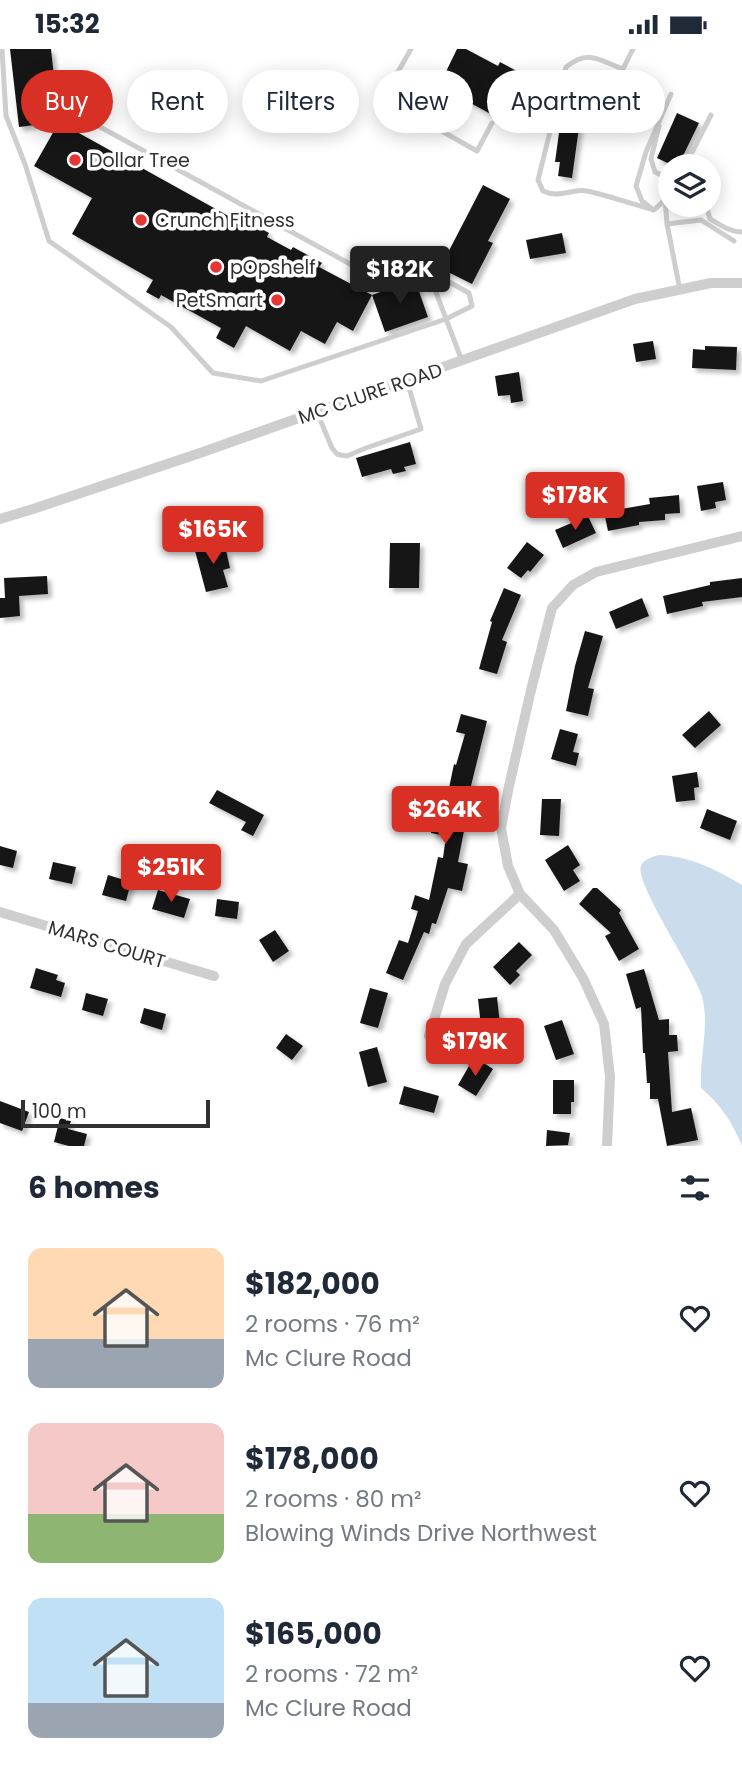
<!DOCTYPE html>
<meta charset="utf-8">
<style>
:root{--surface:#fff;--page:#f2f2f3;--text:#1f2937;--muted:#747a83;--accent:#d93025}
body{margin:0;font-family:Poppins,sans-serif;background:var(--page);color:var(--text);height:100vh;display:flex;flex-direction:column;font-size:26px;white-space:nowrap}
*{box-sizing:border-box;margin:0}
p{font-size:23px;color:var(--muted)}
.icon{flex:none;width:38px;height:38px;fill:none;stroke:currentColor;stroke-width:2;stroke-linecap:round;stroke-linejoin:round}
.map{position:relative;height:1097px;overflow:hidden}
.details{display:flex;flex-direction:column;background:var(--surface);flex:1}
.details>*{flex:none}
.banner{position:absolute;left:21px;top:21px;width:700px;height:63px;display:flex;gap:14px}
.buttons{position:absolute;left:658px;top:105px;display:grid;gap:14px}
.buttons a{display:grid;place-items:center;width:63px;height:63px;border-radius:50%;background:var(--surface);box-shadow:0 4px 18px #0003;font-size:35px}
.scale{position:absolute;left:21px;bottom:18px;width:189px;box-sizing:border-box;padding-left:7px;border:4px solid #313131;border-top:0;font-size:19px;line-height:24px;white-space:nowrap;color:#313131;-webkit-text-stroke:5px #fff;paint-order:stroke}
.price{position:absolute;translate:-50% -60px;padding:0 16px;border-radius:7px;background:var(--accent);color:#fff;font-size:23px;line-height:46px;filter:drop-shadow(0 2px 4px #0008)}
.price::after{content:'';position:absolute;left:50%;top:42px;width:21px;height:16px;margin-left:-10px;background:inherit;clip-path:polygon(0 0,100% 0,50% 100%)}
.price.selected{background:#222;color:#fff}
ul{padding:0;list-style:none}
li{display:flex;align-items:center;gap:21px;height:175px;padding:0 28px}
li span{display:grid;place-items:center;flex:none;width:196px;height:140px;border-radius:14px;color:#555}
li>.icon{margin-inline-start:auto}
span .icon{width:84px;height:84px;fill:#fffc;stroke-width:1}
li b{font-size:30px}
h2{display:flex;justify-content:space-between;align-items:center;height:84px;padding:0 28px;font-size:30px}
.pill{padding:0 24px;border-radius:32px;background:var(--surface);box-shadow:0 4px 18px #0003;font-size:24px;line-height:63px}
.pill.selected{background:var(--accent);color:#fff}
.status{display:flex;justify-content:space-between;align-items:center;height:49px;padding:0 35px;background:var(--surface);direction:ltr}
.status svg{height:19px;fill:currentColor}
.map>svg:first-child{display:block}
.water{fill:#cbdded}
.building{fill:#181818;filter:url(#shadow)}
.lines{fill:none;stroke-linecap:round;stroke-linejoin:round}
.lane{stroke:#cecece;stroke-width:5}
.street{stroke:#cecece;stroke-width:10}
.poi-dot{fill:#e53635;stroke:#fff;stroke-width:2.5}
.labels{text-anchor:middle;stroke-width:7;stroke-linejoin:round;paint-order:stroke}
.poi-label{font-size:19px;fill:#313131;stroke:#fff;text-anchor:start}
.street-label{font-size:19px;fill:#313131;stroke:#fff}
</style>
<div class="status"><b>15:32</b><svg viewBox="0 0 49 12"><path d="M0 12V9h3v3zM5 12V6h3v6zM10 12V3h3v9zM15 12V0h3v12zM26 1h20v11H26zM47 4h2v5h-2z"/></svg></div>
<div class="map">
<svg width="742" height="1097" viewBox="0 0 742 1097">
<defs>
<filter id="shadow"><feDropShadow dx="4" dy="4" stdDeviation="2" flood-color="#0004"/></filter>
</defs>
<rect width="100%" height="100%" fill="#fff"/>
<path class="water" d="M659,806C689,807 716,820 742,836V1097C732,1073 721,1056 701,1039C699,1009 710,977 702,947C695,923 634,833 641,817C644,810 652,808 659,806Z"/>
<path class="building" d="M10,0H51L59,73L19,78Z
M457,0H466L498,17L500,13L524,26L500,70L439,37Z
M562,62L581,64L572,129L558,127L560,113H555Z
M677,64L699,74L678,117H674L657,109Z
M59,73L232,169L234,165L269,184L267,188L291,201L293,198L322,214L319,218L372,246L353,282L337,273L325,295L301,282L290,302L246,277L234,299L216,289L221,279L161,246L159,250L146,243L153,231L72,185L92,149L34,117Z
M483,136L510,150L488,192L493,194L472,235L440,219Z
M562,184L566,204L530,210L526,191Z
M415,231L428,268L385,283L372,246Z
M653,292L656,310L636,313L633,295Z
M705,297L737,298L736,321L692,319L693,300L705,301Z
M519,323L523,352L511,354L510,346L498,347L495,327Z
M410,393L416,415L404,418L406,422L393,425L391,420L362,428L356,409Z
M723,433L726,451L715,453L716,459L701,462L697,437Z
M679,446L680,464L665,465V471L639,473V476L608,482L604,463L650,455L649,449Z
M588,467L596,484L563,499L555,481Z
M220,492L222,502L226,501L230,519L223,521L228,538L206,543L194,498Z
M527,493L544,506L530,523L528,521L521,529L507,519Z
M390,494H420L419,539H389Z
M47,527L48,545L19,547L20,567L0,569V549H5L4,529Z
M742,529V548L702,553L703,557L667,565L663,547L710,536V533Z
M504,539L521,546L502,591L507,593L497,625L479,620L492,573L490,572Z
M642,549L649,567L616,580L609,563Z
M585,582L603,587L588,639L594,640L588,667L566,662L575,617Z
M709,662L721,676L695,699L682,686Z
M461,665L487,672L470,741L467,740L462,761H463L459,781L464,782L458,813L468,815L462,842L448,839L436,875L432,874L429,885L424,883L403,931L386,924L399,891L408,894L418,862L411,860L415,846L429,851L438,808L443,809L446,787L431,784L434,767L443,768L454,715L456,716L465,685L456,683Z
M560,680L578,685L573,703L579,704L576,717L551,710Z
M697,723L699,738L694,739L695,751L676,753L672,727Z
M217,741L264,766L253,787L241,781L246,773L209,754Z
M542,750H561L559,787L540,786Z
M707,760L737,772L730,791L700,779Z
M568,796L580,816L573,821L580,832L564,842L545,811Z
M0,797L17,802L13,819L0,816Z
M53,813L76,818L72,835L49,830Z
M108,826L131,833L126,852L102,846Z
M593,839H597L621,861L619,864L639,900L619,912L605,887L611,884L579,855Z
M158,841L190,850L184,869L152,860Z
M217,850L239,853L237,870L215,867Z
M275,881L289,902L273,913L259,891Z
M519,893L532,906L516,922L520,926L510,936L493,918Z
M36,919L58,926L56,931L65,934L61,948L30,939Z
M644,920L659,971L669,970V986H677L678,1002L668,1003L672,1063L691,1059L698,1091L667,1097L658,1050H650V1034H647L645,1004H643L641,958L636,960L626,925Z
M370,939L388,944L378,979L360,974Z
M86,944L108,950L103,967L82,961Z
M497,948L501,984L482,986L478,950Z
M144,959L166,965L162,981L140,974Z
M562,971L574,1005L556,1011L544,977Z
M286,985L303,997L292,1011L276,999Z
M377,998L387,1033L368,1038L359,1003Z
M479,1011L493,1020L476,1047L458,1036L469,1017L473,1020Z
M553,1031H574V1053H571V1065H553Z
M404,1037L439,1047L434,1064L399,1055Z
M0,1052L29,1063L22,1082L0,1074Z
M60,1069L71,1072L68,1080L87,1085L84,1097H69L54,1093Z
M547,1081L570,1084L568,1096L546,1097Z"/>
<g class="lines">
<path class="lane" d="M2,0L6,67L25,115L49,192L171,278L213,324L261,332L446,270L472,257L469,244L428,221
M411,0L383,49L477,102L492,74
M633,0L623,20C598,11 589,0 566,18L538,131L543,142C560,150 572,139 587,142C610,147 632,155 654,161L670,146
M82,66L91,73L361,221
M659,77L651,110L655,123L665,128L670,127
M685,117L711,66
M665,151L667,175L680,241
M706,156L710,170C720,176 730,183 742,183
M651,159L642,152L636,137L646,103L671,45
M667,175L701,171L734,192
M420,201L462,312
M317,363L332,399L337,405L341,406L347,407L366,399L421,380L407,332"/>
<path class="street" d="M0,470L33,460L200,404L635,250L711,234H742
M0,863L214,927
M429,987L445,935L466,895L520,845
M607,1097L610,1028L604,975L583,929L554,881L520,845L508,817L501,779L509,737L531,641L552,559L573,536L596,523L742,487"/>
</g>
<g class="poi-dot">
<circle cx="75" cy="111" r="7"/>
<circle cx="141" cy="171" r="7"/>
<circle cx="216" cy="218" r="7"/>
<circle cx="277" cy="251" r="7"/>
</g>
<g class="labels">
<g class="poi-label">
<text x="89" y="118">Dollar Tree</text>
<text x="155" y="178">Crunch Fitness</text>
<text x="230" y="225">pOpshelf</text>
<text x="263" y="258" text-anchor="end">PetSmart</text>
</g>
<g class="street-label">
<text transform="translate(370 344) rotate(-19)" y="7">MC CLURE ROAD</text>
<text transform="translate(107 895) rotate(17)" y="7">MARS COURT</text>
</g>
</g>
</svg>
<div class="buttons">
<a><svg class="icon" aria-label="layers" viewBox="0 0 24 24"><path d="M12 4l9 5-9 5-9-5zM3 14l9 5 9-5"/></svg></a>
</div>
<div class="scale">100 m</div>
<b class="price selected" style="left:400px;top:257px">$182K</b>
<b class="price" style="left:575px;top:483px">$178K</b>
<b class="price" style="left:213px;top:517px">$165K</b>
<b class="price" style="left:445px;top:797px">$264K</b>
<b class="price" style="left:171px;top:855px">$251K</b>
<b class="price" style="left:475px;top:1029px">$179K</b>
<div class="banner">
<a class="pill selected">Buy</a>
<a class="pill">Rent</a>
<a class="pill">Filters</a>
<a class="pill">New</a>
<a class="pill">Apartment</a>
</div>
</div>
<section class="details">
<h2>6 homes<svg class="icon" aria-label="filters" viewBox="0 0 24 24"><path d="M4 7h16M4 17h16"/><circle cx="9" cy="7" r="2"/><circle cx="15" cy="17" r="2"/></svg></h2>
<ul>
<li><span style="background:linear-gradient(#ffd9b3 65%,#9aa5b1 0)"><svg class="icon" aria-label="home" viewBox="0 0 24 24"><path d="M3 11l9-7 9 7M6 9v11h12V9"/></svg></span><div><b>$182,000</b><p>2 rooms · 76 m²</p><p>Mc Clure Road</p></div><svg class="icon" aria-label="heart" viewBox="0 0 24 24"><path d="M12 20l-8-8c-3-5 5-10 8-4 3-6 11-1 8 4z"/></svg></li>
<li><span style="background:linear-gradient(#f6c9c9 65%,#8fb573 0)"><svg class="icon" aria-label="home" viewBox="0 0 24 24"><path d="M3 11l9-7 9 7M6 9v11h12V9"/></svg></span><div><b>$178,000</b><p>2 rooms · 80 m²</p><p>Blowing Winds Drive Northwest</p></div><svg class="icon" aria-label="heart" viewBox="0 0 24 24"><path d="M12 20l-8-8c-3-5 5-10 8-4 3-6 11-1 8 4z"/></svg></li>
<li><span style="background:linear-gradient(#bfe0f5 75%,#9aa5b1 0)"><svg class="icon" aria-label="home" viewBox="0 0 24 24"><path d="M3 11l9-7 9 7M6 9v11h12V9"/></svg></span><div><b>$165,000</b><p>2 rooms · 72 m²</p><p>Mc Clure Road</p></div><svg class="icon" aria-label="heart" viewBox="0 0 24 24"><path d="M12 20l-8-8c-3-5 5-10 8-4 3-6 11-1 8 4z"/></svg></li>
</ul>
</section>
